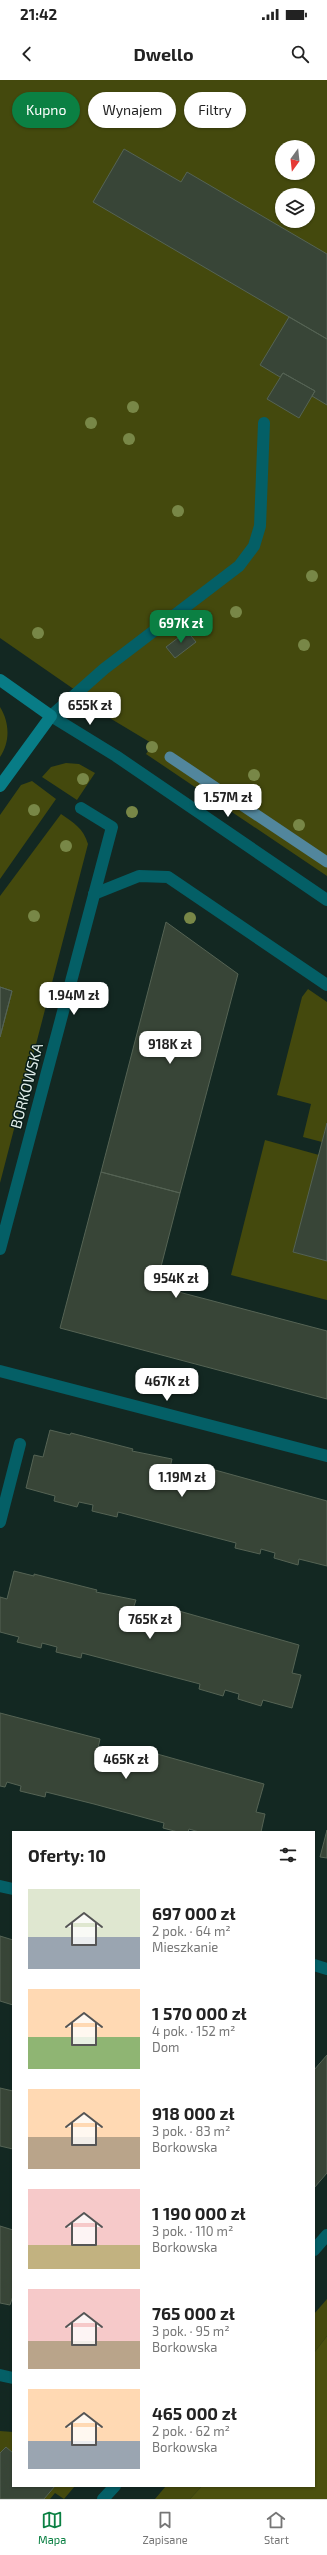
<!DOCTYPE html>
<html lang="pl">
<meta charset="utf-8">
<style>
:root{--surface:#fff;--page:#f2f2f2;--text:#222;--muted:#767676;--line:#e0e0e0;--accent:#0b8043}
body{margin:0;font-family:"Exo 2",sans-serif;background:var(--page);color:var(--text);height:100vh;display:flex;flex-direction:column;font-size:15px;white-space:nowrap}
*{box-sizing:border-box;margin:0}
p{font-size:13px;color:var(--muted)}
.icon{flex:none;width:22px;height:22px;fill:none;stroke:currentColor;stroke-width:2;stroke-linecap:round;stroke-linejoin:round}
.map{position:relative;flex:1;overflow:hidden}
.details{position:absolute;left:12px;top:1751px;width:303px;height:656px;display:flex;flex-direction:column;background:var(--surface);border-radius:0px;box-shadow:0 1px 3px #0004}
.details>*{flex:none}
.hud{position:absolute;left:12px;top:12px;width:303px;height:36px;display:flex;gap:8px}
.needle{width:26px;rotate:195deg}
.fabs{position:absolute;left:275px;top:60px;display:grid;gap:8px}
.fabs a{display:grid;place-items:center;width:40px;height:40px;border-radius:50%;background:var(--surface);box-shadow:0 1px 3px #0004;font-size:20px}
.price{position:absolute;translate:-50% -34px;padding:0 9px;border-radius:8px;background:#fff;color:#222;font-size:13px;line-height:26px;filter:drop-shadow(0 1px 2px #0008)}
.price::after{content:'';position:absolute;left:50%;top:24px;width:12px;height:9px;margin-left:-6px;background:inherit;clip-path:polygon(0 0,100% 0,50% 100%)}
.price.on{background:var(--accent);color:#fff}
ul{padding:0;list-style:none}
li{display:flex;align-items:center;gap:12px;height:100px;padding:0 16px}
li span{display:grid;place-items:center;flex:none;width:112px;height:80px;border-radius:0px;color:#555}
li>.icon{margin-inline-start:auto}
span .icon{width:48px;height:48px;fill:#fffc;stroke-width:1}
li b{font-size:17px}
h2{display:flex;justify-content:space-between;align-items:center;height:48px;padding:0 16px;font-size:17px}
.chip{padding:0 14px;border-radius:18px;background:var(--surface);box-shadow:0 1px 3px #0004;font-size:14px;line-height:36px}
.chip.on{background:var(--accent);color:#fff}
.status{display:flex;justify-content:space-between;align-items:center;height:28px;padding:0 20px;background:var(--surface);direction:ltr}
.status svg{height:11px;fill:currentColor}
header{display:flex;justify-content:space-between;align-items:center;height:52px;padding:0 16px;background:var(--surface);font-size:18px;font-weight:700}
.dock{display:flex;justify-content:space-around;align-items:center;height:56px;border-top:1px solid var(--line);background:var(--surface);font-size:11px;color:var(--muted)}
.dock a{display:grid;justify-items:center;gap:2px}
.dock .on{color:var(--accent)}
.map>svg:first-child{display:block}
.green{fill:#44490d;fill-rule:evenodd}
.forest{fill:#4b500f}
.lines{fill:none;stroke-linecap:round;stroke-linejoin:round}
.stream{stroke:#52869c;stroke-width:11}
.building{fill:#384537;stroke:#556354}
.lane{stroke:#045f66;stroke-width:12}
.street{stroke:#045f66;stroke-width:12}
.secondary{stroke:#087c86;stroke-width:12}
.tree{fill:#788747}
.labels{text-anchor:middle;stroke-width:3;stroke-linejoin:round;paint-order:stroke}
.street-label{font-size:15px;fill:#e2eeea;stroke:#091e19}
</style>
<div class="status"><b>21:42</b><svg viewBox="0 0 49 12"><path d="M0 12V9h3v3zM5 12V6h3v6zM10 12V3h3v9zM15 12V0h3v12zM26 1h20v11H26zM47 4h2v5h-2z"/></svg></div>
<header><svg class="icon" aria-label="back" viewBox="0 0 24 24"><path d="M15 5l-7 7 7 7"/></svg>Dwello<svg class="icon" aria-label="search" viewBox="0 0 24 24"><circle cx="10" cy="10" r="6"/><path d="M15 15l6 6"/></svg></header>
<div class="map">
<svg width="327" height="2419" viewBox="0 0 327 2419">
<rect width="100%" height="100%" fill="#132822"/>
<path class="green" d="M0,0H327V796L146,674L153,664L103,634L101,628L0,558ZM282,67H308V93H282ZM282,115H308V141H282Z
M0,627C10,643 10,662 0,677Z
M66,683L79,684L95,693L77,720L42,697L51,687Z
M32,701L56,719L0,799V735L21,705Z
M61,734C74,743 83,748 88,764L0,1103V957L12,911L0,907V816Z
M308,909L327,922V1043L322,1062L303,1057L311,1024L277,1015L302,917Z
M265,1060L319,1075L293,1172L327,1181V1220L231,1195Z
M327,2219V2256L314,2273V2234Z
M0,2351L13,2352V2373L6,2367L0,2373Z
M55,2406H75L64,2419L55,2413L50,2419H44Z
M166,2406H202L190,2419H155Z"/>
<path class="forest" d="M327,2256V2419H190L202,2406H314V2273Z"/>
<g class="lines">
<path class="stream" d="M170,677L327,782"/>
</g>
<path class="building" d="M124,69L181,102L187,92L327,174V259L93,122Z
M289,237L327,259V325L312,316L315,311L283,293L280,297L260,285Z
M283,293L315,311L299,338L267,319Z
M187,551L196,562L175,578L166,567Z
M166,842L238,894L180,1113L101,1092Z
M0,907L12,911L0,957Z
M0,907L12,911L0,957Z
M327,1043V1181L293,1172Z
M101,1092L180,1113L156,1206L327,1251V1319L60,1248Z
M50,1350L70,1355L71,1353L133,1369L132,1371L172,1379L170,1388L213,1399L215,1390L327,1421V1486L299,1479L298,1485L274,1478L275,1473L261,1469L260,1474L235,1468L236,1463L118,1432L117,1437L92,1431L93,1425L79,1422L77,1427L54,1421L55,1416L26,1408L34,1375L43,1377Z
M14,1491L34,1496V1494L97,1510L96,1512L136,1520L133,1529L177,1540L179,1531L299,1565L292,1593L301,1595L292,1628L263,1620L261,1626L238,1619L239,1614L225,1610L223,1616L199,1609L200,1604L82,1573L81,1578L56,1572L57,1567L42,1563L41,1568L17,1562L19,1557L0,1552V1517L7,1519Z
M0,1633L100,1659L98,1668L141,1679L143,1670L264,1704L256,1732L265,1734L261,1752H199L189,1749L188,1752H178L163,1748L164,1743L94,1724L46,1712L45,1717L20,1711L21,1706L7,1702L5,1707L0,1706Z
M327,1750V1778L320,1777Z
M0,1856L13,1860V1925L0,1921Z
M327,1975V2093L314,2108V1990Z
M0,2008L13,2011V2069L0,2066Z
M0,2146L13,2150V2216L10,2225L0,2223Z
M6,2367L13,2373V2406H55L44,2419H0V2373Z"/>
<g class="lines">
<path class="lane" d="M51,636L104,589L239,486L254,466L260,446L264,343
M94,814L139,796L168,797L327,905
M0,1442L20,1364"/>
<path class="street" d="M51,636L116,676L327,820
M0,1169L112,747L81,728
M0,1291L327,1376
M0,1806L13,1809
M314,1885L327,1889
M314,2170L327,2155
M0,2295L13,2298
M103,2419L115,2406"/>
<path class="secondary" d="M0,600L51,636L0,706"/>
</g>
<g class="tree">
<circle cx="133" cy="327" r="6"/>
<circle cx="91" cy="343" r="6"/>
<circle cx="129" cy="359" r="6"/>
<circle cx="178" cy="431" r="6"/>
<circle cx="312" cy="496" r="6"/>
<circle cx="236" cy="532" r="6"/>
<circle cx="38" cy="553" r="6"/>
<circle cx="304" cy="565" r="6"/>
<circle cx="152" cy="667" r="6"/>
<circle cx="254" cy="695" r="6"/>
<circle cx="83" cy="699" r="6"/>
<circle cx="34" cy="730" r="6"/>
<circle cx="132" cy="732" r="6"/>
<circle cx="299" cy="745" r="6"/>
<circle cx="66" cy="766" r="6"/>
<circle cx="34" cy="836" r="6"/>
<circle cx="190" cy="838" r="6"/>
</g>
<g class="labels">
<g class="street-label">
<text transform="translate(27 1006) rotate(-75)" y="5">BORKOWSKA</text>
</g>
</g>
</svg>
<div class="fabs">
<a><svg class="needle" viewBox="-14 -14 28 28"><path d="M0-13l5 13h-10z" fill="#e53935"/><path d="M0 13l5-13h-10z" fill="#767676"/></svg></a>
<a><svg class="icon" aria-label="layers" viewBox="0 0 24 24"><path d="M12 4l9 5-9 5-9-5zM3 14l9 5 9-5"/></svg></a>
</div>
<b class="price on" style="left:181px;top:564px">697K zł</b>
<b class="price" style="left:90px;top:646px">655K zł</b>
<b class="price" style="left:228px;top:738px">1.57M zł</b>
<b class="price" style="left:74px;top:936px">1.94M zł</b>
<b class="price" style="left:170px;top:985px">918K zł</b>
<b class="price" style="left:176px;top:1219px">954K zł</b>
<b class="price" style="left:167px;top:1322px">467K zł</b>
<b class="price" style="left:182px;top:1418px">1.19M zł</b>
<b class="price" style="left:150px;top:1560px">765K zł</b>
<b class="price" style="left:126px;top:1700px">465K zł</b>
<div class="hud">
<a class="chip on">Kupno</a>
<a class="chip">Wynajem</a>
<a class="chip">Filtry</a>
</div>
<section class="details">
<h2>Oferty: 10<svg class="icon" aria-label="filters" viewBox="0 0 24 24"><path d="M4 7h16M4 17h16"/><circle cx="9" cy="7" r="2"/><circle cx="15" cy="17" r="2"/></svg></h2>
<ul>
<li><span style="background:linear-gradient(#dfe7d0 60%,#9aa5b1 0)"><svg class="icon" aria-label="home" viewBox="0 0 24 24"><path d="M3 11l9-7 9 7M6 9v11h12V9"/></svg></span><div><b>697 000 zł</b><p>2 pok. · 64 m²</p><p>Mieszkanie</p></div></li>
<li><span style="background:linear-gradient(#ffd9b3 60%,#8fb573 0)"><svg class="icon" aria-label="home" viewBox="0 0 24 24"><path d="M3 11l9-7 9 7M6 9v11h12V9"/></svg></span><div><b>1 570 000 zł</b><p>4 pok. · 152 m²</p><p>Dom</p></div></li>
<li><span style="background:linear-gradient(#ffd9b3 60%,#b9a48a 0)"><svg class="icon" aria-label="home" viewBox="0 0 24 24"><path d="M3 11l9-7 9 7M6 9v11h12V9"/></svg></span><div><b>918 000 zł</b><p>3 pok. · 83 m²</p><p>Borkowska</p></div></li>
<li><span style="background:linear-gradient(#f6c9c9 70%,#c2b280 0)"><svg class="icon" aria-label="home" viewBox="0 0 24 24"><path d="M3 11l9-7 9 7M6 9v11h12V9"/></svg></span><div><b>1 190 000 zł</b><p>3 pok. · 110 m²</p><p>Borkowska</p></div></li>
<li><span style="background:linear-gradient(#f6c9c9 65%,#b9a48a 0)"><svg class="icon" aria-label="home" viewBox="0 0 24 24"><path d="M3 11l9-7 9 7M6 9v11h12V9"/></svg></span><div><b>765 000 zł</b><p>3 pok. · 95 m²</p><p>Borkowska</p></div></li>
<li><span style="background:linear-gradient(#ffd9b3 65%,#9aa5b1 0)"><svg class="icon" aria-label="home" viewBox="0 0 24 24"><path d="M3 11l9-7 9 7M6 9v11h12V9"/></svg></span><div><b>465 000 zł</b><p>2 pok. · 62 m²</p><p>Borkowska</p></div></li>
</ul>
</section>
</div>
<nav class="dock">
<a class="on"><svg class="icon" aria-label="map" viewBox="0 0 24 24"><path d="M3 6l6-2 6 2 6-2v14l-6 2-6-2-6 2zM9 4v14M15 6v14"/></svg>Mapa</a>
<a><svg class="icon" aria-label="saved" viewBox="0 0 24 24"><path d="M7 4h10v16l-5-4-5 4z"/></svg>Zapisane</a>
<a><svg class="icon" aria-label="home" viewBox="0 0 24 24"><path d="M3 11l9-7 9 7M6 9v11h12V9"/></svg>Start</a>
</nav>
